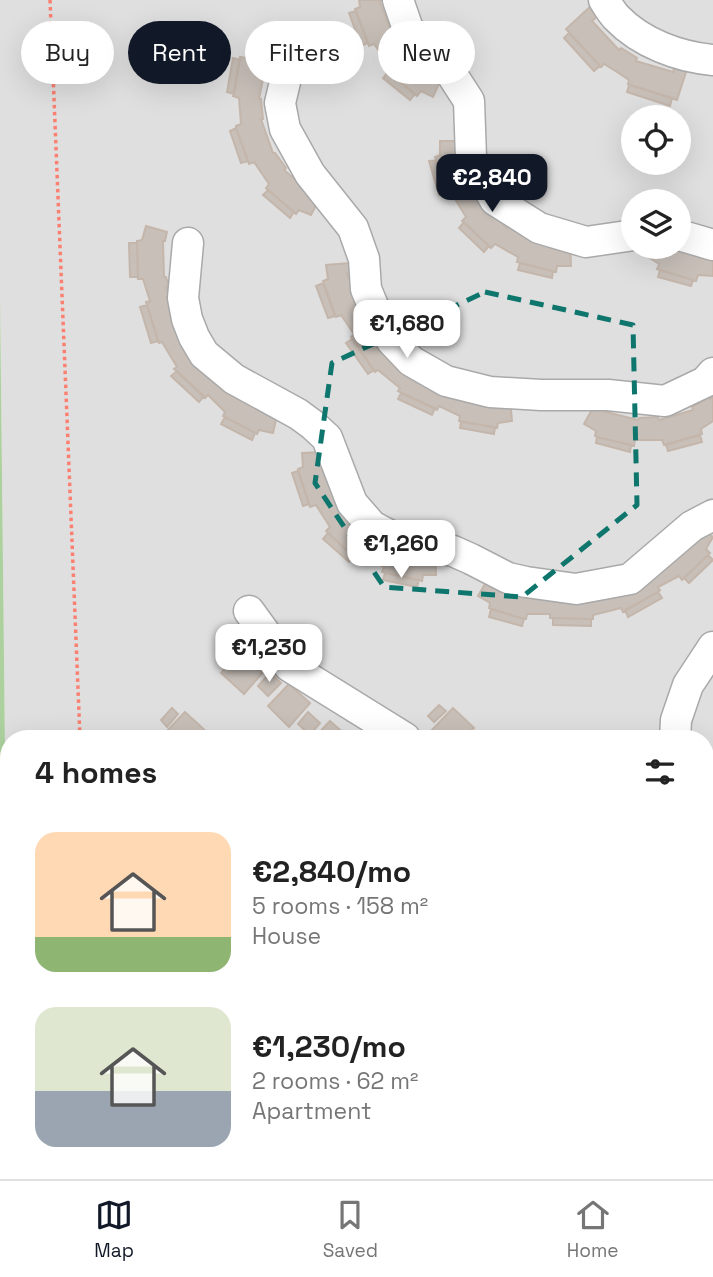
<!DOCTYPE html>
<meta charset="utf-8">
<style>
:root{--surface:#fff;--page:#f6f6f6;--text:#222;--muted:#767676;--line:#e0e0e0;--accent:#111827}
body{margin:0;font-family:"Space Grotesk",sans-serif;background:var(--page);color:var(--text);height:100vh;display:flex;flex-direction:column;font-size:26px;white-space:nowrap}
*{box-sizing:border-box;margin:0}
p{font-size:23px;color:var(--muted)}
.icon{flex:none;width:38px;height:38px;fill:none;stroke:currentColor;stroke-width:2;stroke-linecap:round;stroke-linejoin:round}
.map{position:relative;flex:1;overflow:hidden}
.side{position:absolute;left:0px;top:730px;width:714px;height:450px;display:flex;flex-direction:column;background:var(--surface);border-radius:28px 28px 0 0;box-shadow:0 7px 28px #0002}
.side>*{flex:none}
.hud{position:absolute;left:21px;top:21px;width:672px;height:63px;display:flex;gap:14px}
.tools{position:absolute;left:621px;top:105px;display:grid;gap:14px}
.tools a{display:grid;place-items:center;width:70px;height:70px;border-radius:50%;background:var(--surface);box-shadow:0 7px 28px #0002;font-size:35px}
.price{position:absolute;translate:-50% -60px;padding:0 16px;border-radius:14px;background:#fff;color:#222;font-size:23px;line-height:46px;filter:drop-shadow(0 2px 4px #0008)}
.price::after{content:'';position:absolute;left:50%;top:42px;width:21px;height:16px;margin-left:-10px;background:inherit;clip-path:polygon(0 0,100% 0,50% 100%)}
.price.selected{background:var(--accent);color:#fff}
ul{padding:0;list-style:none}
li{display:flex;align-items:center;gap:21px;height:175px;padding:0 35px}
li span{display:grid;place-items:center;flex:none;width:196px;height:140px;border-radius:21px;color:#555}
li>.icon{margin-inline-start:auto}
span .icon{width:84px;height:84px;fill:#fffc;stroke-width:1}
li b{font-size:30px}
h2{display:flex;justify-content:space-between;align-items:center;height:84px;padding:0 35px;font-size:30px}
.tag{padding:0 24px;border-radius:32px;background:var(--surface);box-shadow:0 7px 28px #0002;font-size:24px;line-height:63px}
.tag.selected{background:var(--accent);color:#fff}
.dock{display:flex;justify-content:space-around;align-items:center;height:98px;border-top:2px solid var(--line);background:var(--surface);font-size:19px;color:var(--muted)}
.dock a{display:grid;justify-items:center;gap:4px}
.dock .selected{color:var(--accent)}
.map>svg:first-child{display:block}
.residential{fill:#e0dfdf;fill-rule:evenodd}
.forest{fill:#add19e}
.parking{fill:#e2e2e2}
.building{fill:#c7bfb8;stroke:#c4b6ab;stroke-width:2}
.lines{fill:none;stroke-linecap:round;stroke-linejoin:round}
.minor-casing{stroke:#a9a9a9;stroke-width:33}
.path{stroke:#fa8072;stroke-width:3.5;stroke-dasharray:3.5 3.5;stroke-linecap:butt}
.minor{stroke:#fff;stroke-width:30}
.marked{fill:none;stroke:#0f766e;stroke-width:5;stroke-dasharray:14 9;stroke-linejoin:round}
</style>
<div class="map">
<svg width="713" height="1179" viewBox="0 0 713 1179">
<rect width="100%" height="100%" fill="#f2efe9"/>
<path class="residential" d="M0,0H713V1179H211L210,1171H705V738H9V930H7L0,293ZM634,117H679V163H634ZM634,201H679V247H634Z"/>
<path class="forest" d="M0,293L7,929L9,930V945L6,952L9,954V1171H210L211,1179H0Z"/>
<path class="parking" d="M713,760V810H705V761Z"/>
<path class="building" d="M359,0H382L380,2L393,35L395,34L406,50L404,52L432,75L435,71L442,77L433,97L421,91L417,96L386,70L390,66L374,44L369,46L355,9L360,7Z
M592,5L600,14L592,21L619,50L621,48L637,58L636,61L673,72L676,63L688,66L677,100L628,84L629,80L617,72L604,64L601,67L566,29Z
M356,11L368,43L361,46L349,13Z
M569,33L600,66L594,71L564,38Z
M252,46L272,56L271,65L266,64L259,99H261L263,119H261L273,153H275L286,168L284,170L311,193L321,196L311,215L299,210L296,214L266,188L269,184L254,162L249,164L236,128V126L241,124L239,98L233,96L240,57L246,58Z
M233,58L240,60L234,94L227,92Z
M388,72L415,94L410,100L383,78Z
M629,85L672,98L670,106L627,92Z
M236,128L248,161L241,163L230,131Z
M440,141H462L481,203L507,228L509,226L526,235V238L560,246L570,243L571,266H557L556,272L517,262L518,257L495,244L491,248L462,221L466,217L452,194L446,195L435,157L440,155Z
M436,160L445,193L439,195L429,161Z
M268,190L294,212L290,218L263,195Z
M464,222L489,246L484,252L459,228Z
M146,226L167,232L165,241H163L164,277H166L169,286L166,287L169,297H167L178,336L278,411L273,433L259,430L257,434L223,416L225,412L208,395L205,398L174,369L177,367L162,342L159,343L147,305L146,302L150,301L143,279H138L137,241L142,240Z
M129,243H137L138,277H130Z
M654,247H673L713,253V276L698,275L696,281L657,269L659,264L648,257Z
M349,263L350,272L347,273L360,307L465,396L510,399L512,421L498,423L497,428L459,421L460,416L439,406L437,410L398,391L400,388L378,370L375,372L351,337L354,334L341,315L336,317L323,281L328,279L326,265Z
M520,263L553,271L552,278L518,270Z
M660,270L693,280L691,286L658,277Z
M323,283L335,316L328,318L316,286Z
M147,305L158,341L151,343L140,307Z
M352,339L374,370L368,374L346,343Z
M177,371L204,396L199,402L171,376Z
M401,393L435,408L432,415L398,399Z
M713,396V421L701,429L702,434L664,445L662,440H635L634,446L597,437L595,436L596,431L584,424L595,404L604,407L603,411L618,415L638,420L639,418L658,417L659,420L693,410L692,407L709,397L710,399Z
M225,417L255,433L252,440L221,424Z
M461,422L495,427L494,434L460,428Z
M700,435L702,442L668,451L666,445Z
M597,437L631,445L630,452L596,443Z
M325,452L390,547L435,552L436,575H423L422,581L382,572L384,567L360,555L356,559L326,531L330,527L316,505L310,507L298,469L303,467L302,453Z
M298,471L309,504L303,506L292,473Z
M694,525L713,537L706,549L710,553L682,580L679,576L658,587L660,590L658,592L623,612L621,608L593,615V619L550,618V614H527L526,619H524L489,608L490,603L478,596L489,577L593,598Z
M328,533L354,557L349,562L323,539Z
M708,555L713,560L689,583L684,578Z
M385,573L419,580L417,587L383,580Z
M658,592L662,598L628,617L625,610Z
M491,609L524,619L522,626L489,617Z
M553,618L591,619V626L553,625Z
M232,642L239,649L229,661L222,654Z
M242,650L265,670L244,694L221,673Z
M270,673L281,683L268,696L258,686Z
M289,684L310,703L289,727L268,706Z
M439,705L446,711L434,722L428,716Z
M172,708L178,714L167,727L161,720Z
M453,708L474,728L463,738H441L432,730Z
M185,712L208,733L204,738H168L164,734Z
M308,712L320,723L310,735L298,724Z
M330,721L349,738H314Z
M705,1011L713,1014V1042L705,1039Z
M705,1124L712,1132L709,1134L713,1139V1162L709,1160L712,1153L705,1150Z"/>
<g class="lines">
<defs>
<path id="minor" d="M398,0L408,29L449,70L469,101L471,158L495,200L539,228L586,242L634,235
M604,0C608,6 612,13 617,18C641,43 679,57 713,60
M285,82L280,103L285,129L310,174L353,228L364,259L366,289L376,313L392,341L411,361L446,381L490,392L541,395H608L665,401L705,382L713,373
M679,235L713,245
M188,243L183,298L187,319L194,337L204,354L234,379L298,414L313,425L327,438L352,503L372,526L387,534L404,541L453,551L471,559L508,578L526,582L576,589L630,579L692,526L713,515
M249,611L289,666L405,738
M675,738L676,720L688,685L713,647
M705,908L713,920"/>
</defs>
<use href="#minor" class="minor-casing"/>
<path class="path" d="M50,0L80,738
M0,1034L9,1047
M225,1171L228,1179
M237,1171L260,1179
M374,1179L384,1171"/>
<use href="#minor" class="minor"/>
</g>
<path class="marked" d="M485,292L633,325L637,505L522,597L384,587L315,483L332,363Z"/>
</svg>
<div class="tools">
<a><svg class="icon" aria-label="locate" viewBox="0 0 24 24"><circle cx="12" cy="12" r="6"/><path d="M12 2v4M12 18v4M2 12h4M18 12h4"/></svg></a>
<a><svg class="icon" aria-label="layers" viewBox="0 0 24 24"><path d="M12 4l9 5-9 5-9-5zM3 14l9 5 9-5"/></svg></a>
</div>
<b class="price selected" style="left:492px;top:214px">€2,840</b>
<b class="price" style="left:407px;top:360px">€1,680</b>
<b class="price" style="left:401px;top:580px">€1,260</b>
<b class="price" style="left:269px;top:684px">€1,230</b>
<div class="hud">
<a class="tag">Buy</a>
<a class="tag selected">Rent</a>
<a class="tag">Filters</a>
<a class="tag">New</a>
</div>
<section class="side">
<h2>4 homes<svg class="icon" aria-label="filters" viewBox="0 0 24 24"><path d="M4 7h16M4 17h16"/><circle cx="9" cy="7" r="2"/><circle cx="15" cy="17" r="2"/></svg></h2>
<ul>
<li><span style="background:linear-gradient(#ffd9b3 75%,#8fb573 0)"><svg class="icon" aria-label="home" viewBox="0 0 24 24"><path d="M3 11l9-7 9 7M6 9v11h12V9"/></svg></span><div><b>€2,840/mo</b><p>5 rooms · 158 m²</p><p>House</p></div></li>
<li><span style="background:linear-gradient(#dfe7d0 60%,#9aa5b1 0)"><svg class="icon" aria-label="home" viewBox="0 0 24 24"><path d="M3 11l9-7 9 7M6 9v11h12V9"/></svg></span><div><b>€1,230/mo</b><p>2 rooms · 62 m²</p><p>Apartment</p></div></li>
</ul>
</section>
</div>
<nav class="dock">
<a class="selected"><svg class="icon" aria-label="map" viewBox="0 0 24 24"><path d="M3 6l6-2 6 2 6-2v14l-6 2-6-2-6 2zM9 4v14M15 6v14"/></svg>Map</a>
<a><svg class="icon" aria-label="saved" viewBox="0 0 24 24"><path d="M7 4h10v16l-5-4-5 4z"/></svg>Saved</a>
<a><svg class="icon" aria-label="home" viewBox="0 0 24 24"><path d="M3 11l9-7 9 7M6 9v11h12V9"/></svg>Home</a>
</nav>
